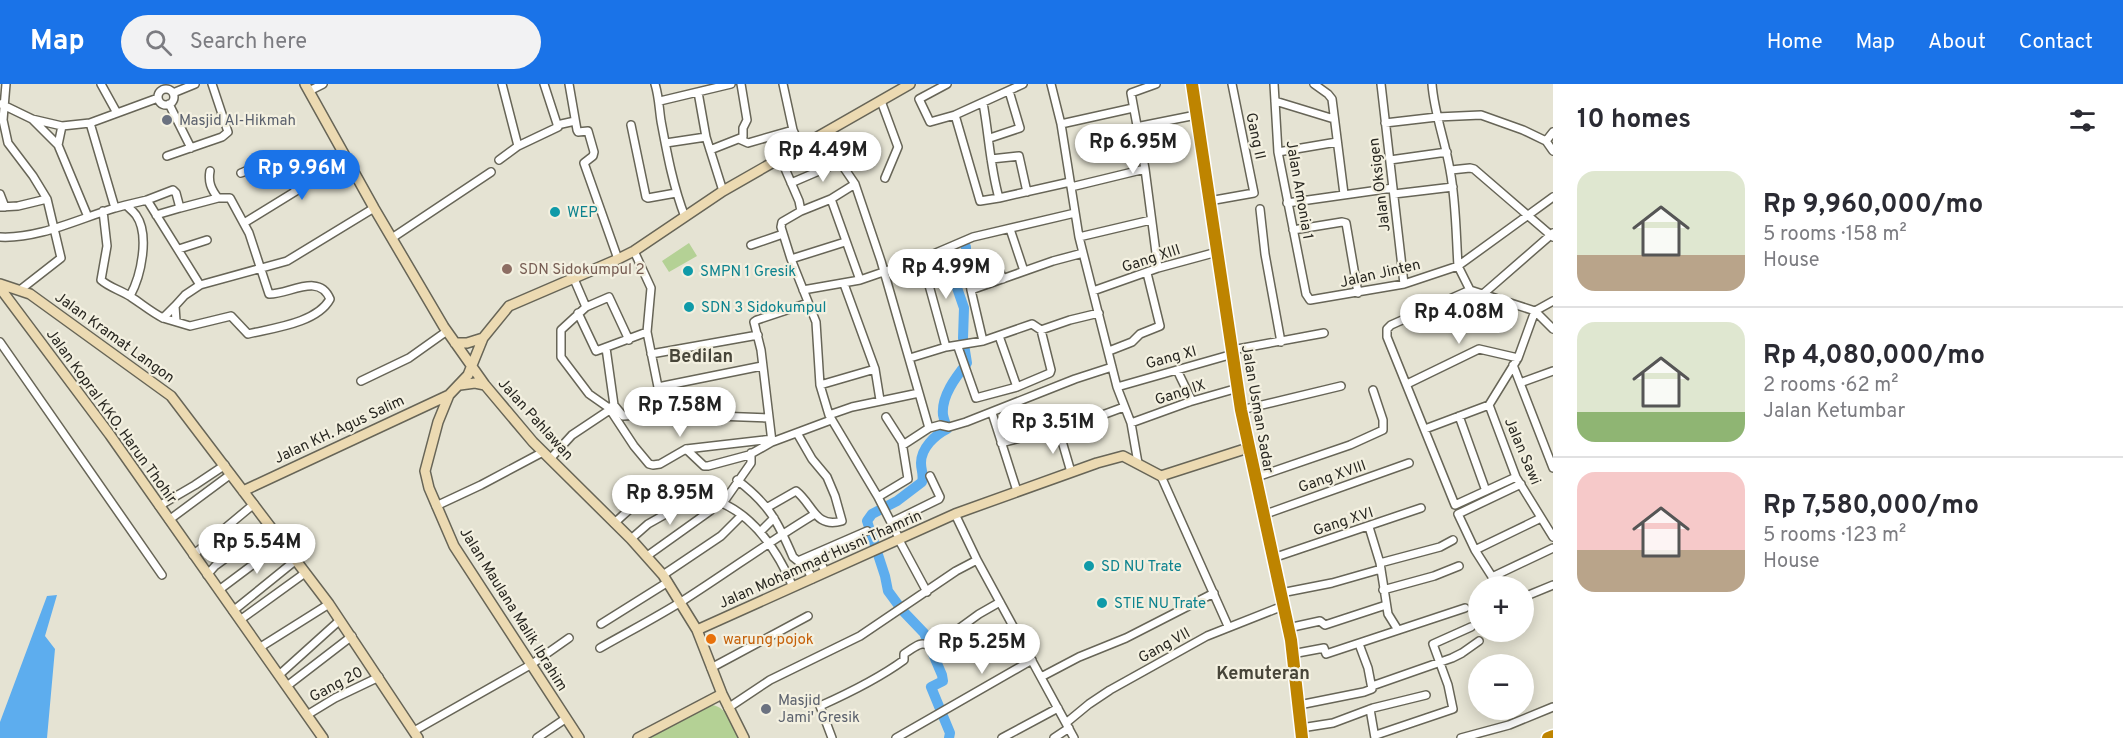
<!DOCTYPE html>
<meta charset="utf-8">
<style>
:root{--surface:#fff;--page:#f2f2f3;--text:#2b2b33;--muted:#7c7c81;--line:#e1e1e2;--accent:#1a73e8}
body{margin:0;font-family:Overpass,sans-serif;background:var(--page);color:var(--text);height:100vh;display:flex;flex-direction:column;font-size:22px;white-space:nowrap}
*{box-sizing:border-box;margin:0}
p{font-size:20px;color:var(--muted)}
.icon{flex:none;width:33px;height:33px;fill:none;stroke:currentColor;stroke-width:2;stroke-linecap:round;stroke-linejoin:round}
.map{position:relative;flex:1;overflow:hidden}
.panel{display:flex;flex-direction:column;background:var(--surface);width:570px}
.panel>*{flex:none}
.controls{position:absolute;left:1468px;top:492px;display:grid;gap:12px}
.controls a{display:grid;place-items:center;width:66px;height:66px;border-radius:50%;background:var(--surface);box-shadow:0 3px 15px #0003;font-size:30px}
.price{position:absolute;translate:-50% -51px;padding:0 14px;border-radius:21px;background:#fff;color:#222;font-size:20px;line-height:39px;filter:drop-shadow(0 2px 3px #0008)}
.price::after{content:'';position:absolute;left:50%;top:36px;width:18px;height:14px;margin-left:-9px;background:inherit;clip-path:polygon(0 0,100% 0,50% 100%)}
.price.selected{background:var(--accent);color:#fff}
ul{padding:0;list-style:none}
li{display:flex;align-items:center;gap:18px;height:150px;padding:0 24px}
li+li{border-top:2px solid var(--line)}
li span{display:grid;place-items:center;flex:none;width:168px;height:120px;border-radius:18px;color:#555}
li>.icon{margin-inline-start:auto}
span .icon{width:72px;height:72px;fill:#fffc;stroke-width:1}
li b{font-size:26px}
h2{display:flex;justify-content:space-between;align-items:center;height:72px;padding:0 24px;font-size:26px}
header{display:flex;align-items:center;gap:36px;box-sizing:border-box;height:84px;padding:0 30px;background:var(--accent);color:#fff}
header strong{font-size:28px}
nav{display:flex;gap:33px;margin-inline-start:auto;font-size:21px}
.search{width:420px;height:54px;background:var(--page);display:flex;align-items:center;gap:15px;box-sizing:border-box;padding:0 21px;border-radius:33px;color:var(--muted);font-size:22px}
main{display:flex;flex:1;min-height:0}
.map>svg:first-child{display:block}
.green{fill:#b4d195}
.water{fill:#5dadee}
.lines{fill:none;stroke-linecap:round;stroke-linejoin:round}
.river{stroke:#5dadee;stroke-width:10}
.street-casing{stroke:#676557;stroke-width:10}
.secondary-casing{stroke:#676557;stroke-width:12}
.highway-casing{stroke:#fff;stroke-width:15}
.street{stroke:#fff;stroke-width:7}
.secondary{stroke:#ecdab2;stroke-width:9}
.highway{stroke:#be8400;stroke-width:12}
.worship-dot{fill:#6b7280;stroke:#f3f0e0;stroke-width:2}
.culture-dot{fill:#0f9aa8;stroke:#f3f0e0;stroke-width:2}
.education-dot{fill:#8d6e63;stroke:#f3f0e0;stroke-width:2}
.food-dot{fill:#e8710a;stroke:#f3f0e0;stroke-width:2}
.labels{text-anchor:middle;stroke-width:4.5;stroke-linejoin:round;paint-order:stroke}
.worship-label{font-size:15px;fill:#5b616d;stroke:#f3f0e0;text-anchor:start}
.street-label{font-size:15px;fill:#282721;stroke:#f3f0e0}
.culture-label{font-size:15px;fill:#0d838f;stroke:#f3f0e0;text-anchor:start}
.education-label{font-size:15px;fill:#785e54;stroke:#f3f0e0;text-anchor:start}
.food-label{font-size:15px;fill:#c56008;stroke:#f3f0e0;text-anchor:start}
.quarter-label{font-size:18px;font-weight:bold;fill:#474539;stroke:#f3f0e0}
</style>
<header>
<strong>Map</strong>
<div class="search"><svg class="icon" aria-label="search" viewBox="0 0 24 24"><circle cx="10" cy="10" r="6"/><path d="M15 15l6 6"/></svg>Search here</div>
<nav><a>Home</a><a>Map</a><a>About</a><a>Contact</a></nav>
</header>
<main>
<div class="map">
<svg width="1553" height="654" viewBox="0 0 1553 654">
<rect width="100%" height="100%" fill="#e5e3d3"/>
<path class="green" d="M689,159L697,172L669,188L662,177Z
M707,621C726,619 731,640 739,654H647Z"/>
<path class="water" d="M57,511L45,552L55,565L47,654H0V638L47,512Z"/>
<g class="lines">
<path class="river" d="M949,654L950,649L931,603L943,597L942,591L924,549L902,526L888,507L885,492L867,437L872,430L897,417L922,398C924,391 921,386 921,379C921,364 935,351 947,345C946,340 944,336 943,331C941,312 956,293 967,279L963,254L964,224L955,198L961,187V174L966,167V163"/>
<defs>
<path id="street" d="M6,0L3,36L8,59L33,92L47,115L61,174L20,206
M101,0L117,29
M502,0L518,62
M569,0L577,46L578,48L588,47L594,68L593,72L584,79L618,175
M655,0C659,13 659,24 661,37C667,69 673,102 685,133
M783,0L793,46L800,62
M947,0L919,15L930,38L955,31L1023,0
M1051,0L1061,40L1079,153L1117,303L1131,339L1138,379
M1156,0L1131,9L1145,85L1158,184
M1274,0L1278,68L1306,210L1310,216L1404,200L1458,182L1553,113
M1314,0L1328,10L1332,15L1344,110
M1381,0L1404,200
M1432,0C1434,29 1445,56 1450,86C1456,117 1456,150 1458,182L1470,206L1535,227L1553,245
M158 13a8 8 0 1 1 16 0a8 8 0 1 1-16 0Z
M309,7L323,0
M698,8L706,53L723,107
M173,9L195,0
M660,17L731,0
M881,17L898,63L885,94
M1275,17L1334,35
M983,19C989,51 990,83 999,114
M1,20L32,35L62,42L90,39L158,14
M169,20L191,64
M955,31L980,117L999,114L1070,98
M32,35L58,61
M1385,39L1437,33L1481,31L1523,46L1546,57L1553,67
M1061,40L1133,24
M557,41L575,37
M631,41L646,113L648,114L676,109
M62,42L58,61L88,133
M1136,43L1196,31
M990,54L1020,44L1009,7
M739,55L748,59L793,46
M1546,57L1553,48
M666,59L706,53
M710,66L743,53V44L747,36L741,0
M1278,68L1337,58
M167,72L222,53L228,48L212,0
M780,73L799,117L801,127L782,138L781,143L791,175L816,238L820,301L829,331L878,413L900,456
M991,75L1019,72L1027,108
M499,76L518,62L558,43L544,0
M1390,76L1447,68
M1451,86L1470,84L1474,85L1553,153
M210,87C208,98 211,105 218,114
M241,89C278,73 278,71 296,107
M791,99L840,78L855,100
M1071,103L1145,85
M0,110L5,123
M1394,110L1453,103
M831,115L855,100L881,177L929,344L940,341L949,343L966,338L1075,295L1112,283
M147,116L173,106L176,109L180,124L156,131
M1209,117L1254,109L1232,0
M1287,119L1393,104
M126,121L147,116L200,201
M0,123L18,122L47,115
M115,124L126,121C129,124 133,127 136,131C150,151 141,192 130,212
M1260,125L1265,170L1281,258
M103,127L107,162L101,196C110,204 121,206 131,213C142,220 151,228 163,234
M801,127L831,115L860,196
M244,139L348,75
M1010,145L1024,187
M1293,146L1342,138L1346,139L1358,209
M0,153C39,155 78,135 115,124L90,39
M1079,153L1151,136
M392,154L491,88
M751,161L783,150
M179,165L207,156
M634,167L651,204L647,248L658,303L661,330
M924,174L927,194L946,263
M791,175L845,158
M574,195L586,223
M844,200L875,285L880,316
M803,206L860,196L924,174L973,153L1075,129
M971,206L968,188L996,179L1003,195
M1470,206L1391,241L1387,245V253L1455,421L1516,393
M1093,207L1158,184L1217,168
M1483,210L1553,149
M175,222L163,234L190,242L231,232L248,250C273,244 317,239 330,215C319,188 288,211 269,210L249,149L230,114H218L180,124
M578,229L596,267L647,248
M176,237L175,222L185,211L200,201L287,177L374,124
M999,252L1017,303
M983,257L971,206L1053,177L1083,169
M0,258L162,491
M958,263L976,314L1017,303L1050,289L1051,286L1041,246
M606,264L614,321L623,332L661,330L768,334
M1232,266L1324,249
M1109,267L1132,258L1140,250L1160,242L1147,189
M651,270L758,251
M910,274L946,263L983,257L1032,240L1041,246L1070,236L1099,229
M1513,281L1553,384
M1177,286L1191,315L1189,318
M361,297L409,274L447,247
M1520,299L1553,287
M1407,300L1479,265L1518,274
M820,301L875,285
M658,303L762,282
M1117,303L1233,270
M614,321L609,324L589,310L561,273V246L586,223L609,213L629,256
M1489,321L1516,393L1553,453
M1489,321L1518,274L1535,227L1553,217
M609,324L634,362L649,380L653,381L660,380L686,365L772,355
M1241,326L1341,302
M992,329L1017,407
M829,331L852,323L919,309
M1459,332L1486,407
M1131,339L1189,318L1238,304
M1425,345L1489,321
M1059,347L1071,388
M772,358L761,266L754,238L757,236L808,219
M1001,359L1046,347H1059L1124,323
M903,361L929,344
M686,365L704,382H708L749,371L772,358L831,336
M550,375L572,351L611,325
M1161,392L1228,542
M1254,394L1350,361L1383,346V336L1373,306
M737,396C769,420 778,438 793,473L798,477L867,447
M878,413L908,395L902,358L886,333
M723,419L751,379V369
M159,422L195,401L225,381
M436,422L481,401L543,368
M768,423L796,407C813,420 815,445 842,437L835,412L827,393L812,375L797,349
M955,430L977,476L1074,654
M1263,431L1409,379
M169,436L231,390
M892,438L939,415L940,413L930,392
M614,439C621,434 627,426 635,422C648,414 660,412 675,411C735,407 771,452 793,503
M1369,443L1380,479L1388,530L1398,546
M760,448L774,434
M631,455L648,440L680,422L693,411
M899,456L927,508
M1475,466L1541,434
M817,469L825,488
M193,471L254,420
M647,472L710,427L719,417
M1273,474L1421,424
M803,475L812,495
M1380,479L1440,463L1453,456
M207,491L215,482L270,442
M663,491L721,452L742,431
M1492,493L1553,464
M1498,502L1475,466L1458,430L1521,400
M219,506L283,458
M1383,506L1434,492L1459,482
M1281,509L1332,499L1381,485
M1524,513L1553,501
M233,527L296,476
M240,536L305,489
M601,540L668,498
M1288,544L1320,537L1325,541L1386,521
M259,564L329,520
M600,564C628,548 657,533 684,516C728,488 770,457 815,430
M1292,570L1324,564L1326,570L1465,524
M711,584L808,532
M279,591L340,536
M1041,593L1079,573L1126,554L1214,509
M287,602L352,552
M1372,602L1452,574L1462,569L1479,557
M1299,621L1364,608L1372,605L1368,584L1359,560
M728,624L770,596L860,552L956,487L977,476
M1370,625L1375,654
M307,631L335,614L379,593
M1066,639L1089,620L1110,606L1207,552L1283,522
M1301,644L1333,639L1373,624L1426,611
M414,647L532,580L569,554
M1376,651L1453,625L1448,601L1433,560L1471,543
M537,654L565,635
M832,654L820,622C849,609 878,595 904,576V570C920,560 917,558 935,562L979,530L1000,518
M896,654L1032,576
M1002,654L1058,624
M1054,654L1069,644
M1461,654L1509,641L1553,623"/>
<path id="secondary" d="M305,0L374,124L444,243L485,301L533,358L631,455L663,491L697,546L722,610L744,654
M0,200L30,210L171,312L329,520L418,654
M0,204L110,351L323,654
M455,259H467L483,254
M460,301L475,299L485,301
M449,311L438,338L425,387L429,404L454,462L579,654
M243,407L449,311L468,291L483,254L509,222L616,176L634,167L723,107L910,0
M697,546L955,430L1097,379L1123,372L1161,392L1248,364
M638,654L722,610"/>
<path id="highway" d="M1192,0L1241,326L1291,556L1302,654
M1548,654L1553,652"/>
</defs>
<use href="#street" class="street-casing"/>
<use href="#secondary" class="secondary-casing"/>
<use href="#highway" class="highway-casing"/>
<use href="#street" class="street"/>
<use href="#secondary" class="secondary"/>
<use href="#highway" class="highway"/>
</g>
<g class="worship-dot">
<circle cx="167" cy="36" r="6"/>
<circle cx="766" cy="625" r="6"/>
</g>
<g class="culture-dot">
<circle cx="555" cy="128" r="6"/>
<circle cx="688" cy="187" r="6"/>
<circle cx="689" cy="223" r="6"/>
<circle cx="1089" cy="482" r="6"/>
<circle cx="1102" cy="519" r="6"/>
</g>
<circle class="education-dot" cx="507" cy="185" r="6"/>
<circle class="food-dot" cx="711" cy="555" r="6"/>
<g class="labels">
<g class="worship-label">
<text x="179" y="41">Masjid Al-Hikmah</text>
<text x="778" y="621">Masjid<tspan x="778" dy="17">Jami' Gresik</tspan></text>
</g>
<g class="street-label">
<text transform="translate(1256 52) rotate(78)" y="5">Gang II</text>
<text transform="translate(1379 101) rotate(-97)" y="5">Jalan Oksigen</text>
<text transform="translate(1300 106) rotate(80)" y="5">Jalan Amonia 1</text>
<text transform="translate(1151 174) rotate(-18)" y="5">Gang XIII</text>
<text transform="translate(1380 189) rotate(-13)" y="5">Jalan Jinten</text>
<text transform="translate(115 253) rotate(36)" y="5">Jalan Kramat Langon</text>
<text transform="translate(1171 273) rotate(-15)" y="5">Gang XI</text>
<text transform="translate(1180 308) rotate(-18)" y="5">Gang IX</text>
<text transform="translate(1258 325) rotate(80)" y="5">Jalan Usman Sadar</text>
<text transform="translate(112 332) rotate(54)" y="5">Jalan Kopral KKO. Harun Thohir</text>
<text transform="translate(536 335) rotate(48)" y="5">Jalan Pahlawan</text>
<text transform="translate(339 345) rotate(-25)" y="5">Jalan KH. Agus Salim</text>
<text transform="translate(1523 367) rotate(67)" y="5">Jalan Sawi</text>
<text transform="translate(1332 392) rotate(-19)" y="5">Gang XVIII</text>
<text transform="translate(1343 437) rotate(-18)" y="5">Gang XVI</text>
<text transform="translate(820 475) rotate(-24)" y="5">Jalan Mohammad Husni Thamrin</text>
<text transform="translate(514 525) rotate(58)" y="5">Jalan Maulana Malik Ibrahim</text>
<text transform="translate(1164 561) rotate(-29)" y="5">Gang VII</text>
<text transform="translate(336 600) rotate(-28)" y="5">Gang 20</text>
</g>
<g class="culture-label">
<text x="567" y="133">WEP</text>
<text x="700" y="192">SMPN 1 Gresik</text>
<text x="701" y="228">SDN 3 Sidokumpul</text>
<text x="1101" y="487">SD NU Trate</text>
<text x="1114" y="524">STIE NU Trate</text>
</g>
<g class="education-label">
<text x="519" y="190">SDN Sidokumpul 2</text>
</g>
<g class="food-label">
<text x="723" y="560">warung pojok</text>
</g>
<g class="quarter-label">
<text x="701" y="278">Bedilan</text>
<text x="1263" y="595">Kemuteran</text>
</g>
</g>
</svg>
<div class="controls">
<a>+</a>
<a>−</a>
</div>
<b class="price" style="left:1133px;top:91px">Rp 6.95M</b>
<b class="price" style="left:823px;top:99px">Rp 4.49M</b>
<b class="price selected" style="left:302px;top:117px">Rp 9.96M</b>
<b class="price" style="left:946px;top:216px">Rp 4.99M</b>
<b class="price" style="left:1459px;top:261px">Rp 4.08M</b>
<b class="price" style="left:680px;top:354px">Rp 7.58M</b>
<b class="price" style="left:1053px;top:371px">Rp 3.51M</b>
<b class="price" style="left:670px;top:442px">Rp 8.95M</b>
<b class="price" style="left:257px;top:491px">Rp 5.54M</b>
<b class="price" style="left:982px;top:591px">Rp 5.25M</b>
</div>
<section class="panel">
<h2>10 homes<svg class="icon" aria-label="filters" viewBox="0 0 24 24"><path d="M4 7h16M4 17h16"/><circle cx="9" cy="7" r="2"/><circle cx="15" cy="17" r="2"/></svg></h2>
<ul>
<li><span style="background:linear-gradient(#dfe7d0 70%,#b9a48a 0)"><svg class="icon" aria-label="home" viewBox="0 0 24 24"><path d="M3 11l9-7 9 7M6 9v11h12V9"/></svg></span><div><b>Rp 9,960,000/mo</b><p>5 rooms · 158 m²</p><p>House</p></div></li>
<li><span style="background:linear-gradient(#dfe7d0 75%,#8fb573 0)"><svg class="icon" aria-label="home" viewBox="0 0 24 24"><path d="M3 11l9-7 9 7M6 9v11h12V9"/></svg></span><div><b>Rp 4,080,000/mo</b><p>2 rooms · 62 m²</p><p>Jalan Ketumbar</p></div></li>
<li><span style="background:linear-gradient(#f6c9c9 65%,#b9a48a 0)"><svg class="icon" aria-label="home" viewBox="0 0 24 24"><path d="M3 11l9-7 9 7M6 9v11h12V9"/></svg></span><div><b>Rp 7,580,000/mo</b><p>5 rooms · 123 m²</p><p>House</p></div></li>
</ul>
</section>
</main>
